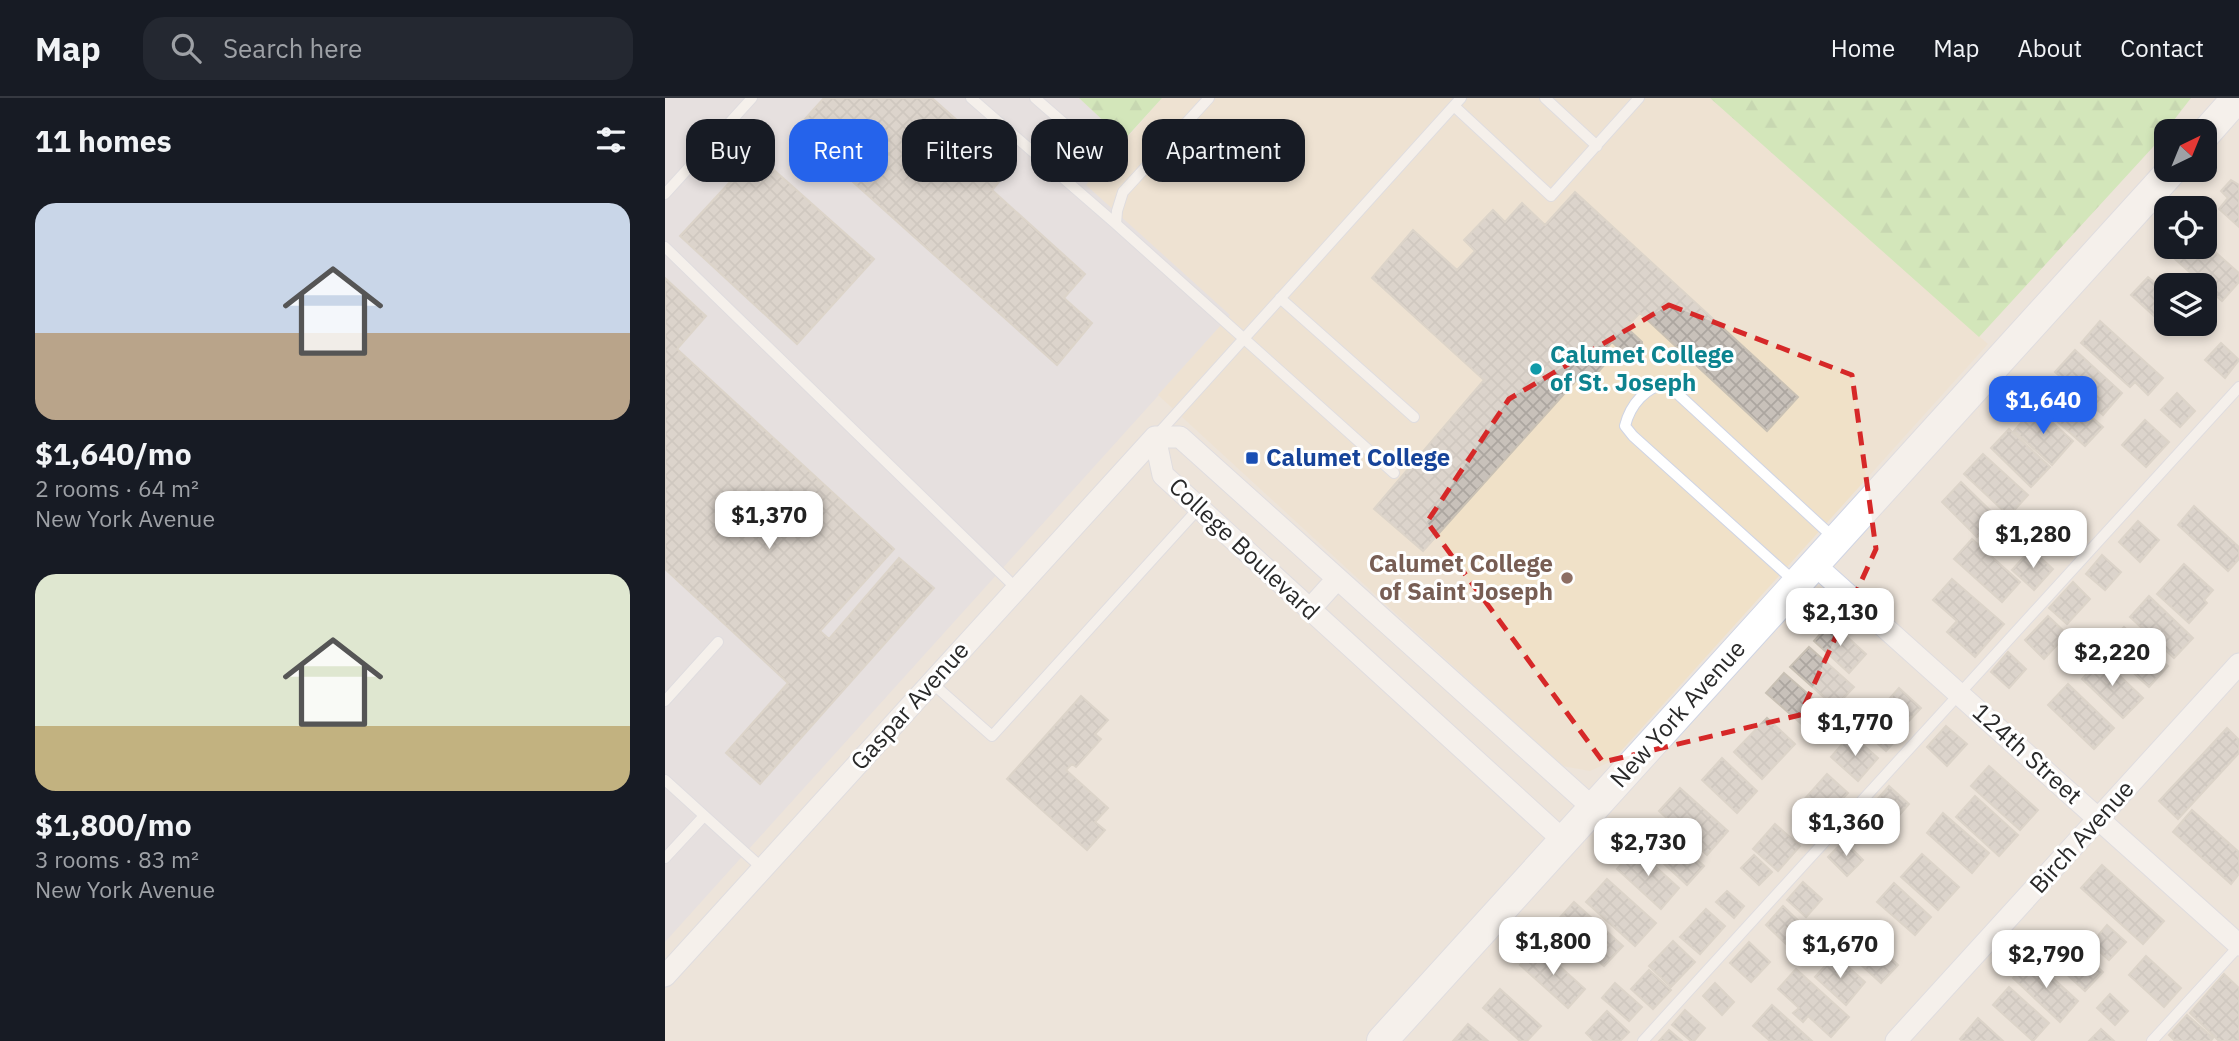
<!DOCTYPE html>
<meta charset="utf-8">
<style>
:root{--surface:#171b24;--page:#242831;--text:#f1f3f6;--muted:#9ea1a6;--line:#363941;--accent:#2563eb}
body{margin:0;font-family:"IBM Plex Sans",sans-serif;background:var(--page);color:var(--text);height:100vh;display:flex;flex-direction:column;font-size:26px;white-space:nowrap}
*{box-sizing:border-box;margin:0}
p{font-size:23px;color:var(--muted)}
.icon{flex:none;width:38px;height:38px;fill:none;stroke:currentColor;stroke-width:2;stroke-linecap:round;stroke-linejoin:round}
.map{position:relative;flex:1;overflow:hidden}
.details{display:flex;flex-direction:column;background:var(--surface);width:665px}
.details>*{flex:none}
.top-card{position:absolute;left:21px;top:21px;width:665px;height:63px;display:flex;gap:14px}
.needle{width:46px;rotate:43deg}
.tools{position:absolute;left:1489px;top:21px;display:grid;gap:14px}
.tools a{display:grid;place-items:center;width:63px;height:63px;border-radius:14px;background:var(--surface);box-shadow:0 4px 10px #0003;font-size:35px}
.price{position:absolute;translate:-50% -60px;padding:0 16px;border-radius:14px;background:#fff;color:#222;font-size:23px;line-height:46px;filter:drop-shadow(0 2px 4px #0008)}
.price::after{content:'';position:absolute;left:50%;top:42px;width:21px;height:16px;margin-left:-10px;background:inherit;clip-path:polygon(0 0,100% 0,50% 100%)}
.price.on{background:var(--accent);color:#fff}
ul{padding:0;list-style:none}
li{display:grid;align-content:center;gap:14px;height:371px;padding:0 35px}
li span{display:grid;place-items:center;height:217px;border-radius:21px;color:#555}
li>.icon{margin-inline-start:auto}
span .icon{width:126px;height:126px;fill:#fffc;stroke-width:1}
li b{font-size:30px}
h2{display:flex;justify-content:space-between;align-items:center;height:84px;padding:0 35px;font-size:30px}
.tag{padding:0 24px;border-radius:21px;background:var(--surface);box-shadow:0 4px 10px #0003;font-size:24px;line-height:63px}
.tag.on{background:var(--accent);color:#fff}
header{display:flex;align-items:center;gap:42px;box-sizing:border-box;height:98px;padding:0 35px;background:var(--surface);border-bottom:2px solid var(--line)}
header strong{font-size:33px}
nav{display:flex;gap:38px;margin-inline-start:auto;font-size:24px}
.search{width:490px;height:63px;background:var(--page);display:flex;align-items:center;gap:18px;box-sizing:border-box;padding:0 24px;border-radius:21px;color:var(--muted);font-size:26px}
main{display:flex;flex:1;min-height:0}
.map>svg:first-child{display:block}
.industrial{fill:#dddbe4}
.education{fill:#f0e1c8}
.forest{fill:url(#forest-firs)}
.building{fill:url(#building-cross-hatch);stroke:#c8c0b4;stroke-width:2}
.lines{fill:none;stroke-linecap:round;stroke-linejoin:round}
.lane-casing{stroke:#cfd4e4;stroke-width:12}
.street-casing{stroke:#cfd4e4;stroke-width:23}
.secondary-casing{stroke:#cfd4e4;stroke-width:32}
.lane{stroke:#fff;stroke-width:10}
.street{stroke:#fff;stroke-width:21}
.secondary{stroke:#fff;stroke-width:30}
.marked{fill:none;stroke:#d62828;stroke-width:5;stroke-dasharray:14 9;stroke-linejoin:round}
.culture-dot{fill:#0f9aa8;stroke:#fff;stroke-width:2.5}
.transit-dot{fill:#1a4fb4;stroke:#fff;stroke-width:2.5}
.education-dot{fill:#8d6e63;stroke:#fff;stroke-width:2.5}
.labels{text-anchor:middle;stroke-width:6;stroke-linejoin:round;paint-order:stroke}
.culture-label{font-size:24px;font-weight:bold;fill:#0d838f;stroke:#fff;text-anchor:start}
.transit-label{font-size:24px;font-weight:bold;fill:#164399;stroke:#fff;text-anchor:start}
.street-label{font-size:24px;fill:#292929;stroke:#fff}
.education-label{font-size:24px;font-weight:bold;fill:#785e54;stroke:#fff;text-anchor:end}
</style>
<header>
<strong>Map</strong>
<div class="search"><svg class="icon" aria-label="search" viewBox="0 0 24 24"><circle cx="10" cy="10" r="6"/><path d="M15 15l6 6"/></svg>Search here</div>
<nav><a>Home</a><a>Map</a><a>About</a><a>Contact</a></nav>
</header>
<main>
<section class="details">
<h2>11 homes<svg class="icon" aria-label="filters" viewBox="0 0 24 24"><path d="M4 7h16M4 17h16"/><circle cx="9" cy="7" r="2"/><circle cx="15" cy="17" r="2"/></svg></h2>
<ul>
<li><span style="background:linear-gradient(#c9d6e8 60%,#b9a48a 0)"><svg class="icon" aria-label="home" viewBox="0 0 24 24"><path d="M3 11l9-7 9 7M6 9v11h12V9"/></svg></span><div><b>$1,640/mo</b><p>2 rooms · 64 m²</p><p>New York Avenue</p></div></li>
<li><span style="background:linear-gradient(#dfe7d0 70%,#c2b280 0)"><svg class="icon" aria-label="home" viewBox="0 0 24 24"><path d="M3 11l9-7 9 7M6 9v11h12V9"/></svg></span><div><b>$1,800/mo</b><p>3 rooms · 83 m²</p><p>New York Avenue</p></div></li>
</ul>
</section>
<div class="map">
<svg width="1574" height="943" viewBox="0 0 1574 943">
<defs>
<pattern id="forest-firs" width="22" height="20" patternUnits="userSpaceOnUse" patternTransform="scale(1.75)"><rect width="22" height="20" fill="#b3e892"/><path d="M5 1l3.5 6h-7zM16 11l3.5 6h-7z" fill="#9ac77e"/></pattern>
<pattern id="building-cross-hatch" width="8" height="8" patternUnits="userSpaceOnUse" patternTransform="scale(1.75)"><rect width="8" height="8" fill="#c8c1ba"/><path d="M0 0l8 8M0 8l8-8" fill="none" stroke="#aca6a0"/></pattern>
</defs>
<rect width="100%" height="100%" fill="#ede4da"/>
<path class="industrial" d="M0,0H414L459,42L422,87L566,217L0,844Z"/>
<path class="education" d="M497,0H1045L1323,246L947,663L925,673L897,668L493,297L565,217L421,87Z"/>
<path class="forest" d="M414,0H497L459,42Z
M1045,0H1526L1488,49L1314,239Z"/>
<path class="building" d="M159,0H267L346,70L327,92L420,176L399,200L427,225L392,267L130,32Z
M91,56L209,161L132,246L15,138Z
M1566,82L1574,87V129L1554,111L1563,100L1556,93Z
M910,94L1133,299L1102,333L975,215L961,229L977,244L978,263L970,265L947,244L943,249L950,255L924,284L917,276L758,453L709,411L819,282L707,180L748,132L792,172L810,153L799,142L828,112L840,124L857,105L880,127Z
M1540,145L1574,175V184L1557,203L1501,153L1505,149H1540Z
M1483,179L1502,195V224L1499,227L1466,197Z
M0,180L41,218L12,251L229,451L155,533L164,541L234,460L269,490L95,686L61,655L123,585L0,471Z
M1435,223L1498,280L1483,297L1470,284L1465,289L1416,245Z
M1556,245L1574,262L1560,280L1540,262Z
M1410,252L1457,295L1438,317L1390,274Z
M1384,281L1438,329L1420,348L1366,300Z
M1512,295L1530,313L1515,329L1496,312Z
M1370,309L1408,343L1387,367L1349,333Z
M1480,322L1504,344L1481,369L1457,347Z
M1344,331L1385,369L1366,389L1326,350Z
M1318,356L1363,397L1344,418L1299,376Z
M1296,384L1332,419L1312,439L1277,404Z
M1529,408L1574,449V461L1563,473L1513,427Z
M1473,423L1494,442L1475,464L1454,444Z
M1392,425L1412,442L1400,455L1381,439Z
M1307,441L1355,484L1337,504L1289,461Z
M1366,451L1388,471L1369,492L1347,472Z
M1437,457L1456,474L1440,492L1421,476Z
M1519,466L1548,492L1539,502L1542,505L1524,525L1492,496Z
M1287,481L1339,526L1310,559L1282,534L1292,523L1268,502Z
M1408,484L1425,501L1402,526L1384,510Z
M1484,498L1528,540L1509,560L1465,519Z
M1383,518L1402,536L1379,561L1360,542Z
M1166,524L1201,556L1184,575L1149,543Z
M1459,529L1503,568L1484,589L1440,549Z
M1144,549L1189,589L1170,609L1125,569Z
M1343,554L1361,571L1344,590L1326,574Z
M1436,560L1478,600L1458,620L1417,581Z
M1119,575L1166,616L1148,636L1101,595Z
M1403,586L1449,630L1429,651L1383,607Z
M1234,590L1256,610L1238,629L1217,609Z
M416,598L443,622L430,636L436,641L411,669L407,666L401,672L443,710L430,724L440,732L422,752L342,681Z
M1220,616L1239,633L1221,653L1202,636Z
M1102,620L1130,646L1097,681L1069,654Z
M1281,628L1302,646L1282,668L1262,649Z
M1562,630L1574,642V655L1513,721L1494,703Z
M1186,636L1213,660L1193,683L1166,659Z
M1057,660L1092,693L1072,715L1037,682Z
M1324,668L1373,712L1355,732L1306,688Z
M1162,676L1183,695L1157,722L1137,704Z
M1224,688L1244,706L1214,740L1194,722Z
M1015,690L1063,733L1042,757L994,713Z
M1310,698L1353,737L1334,758L1291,719Z
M1527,712L1574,754V776L1566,786L1508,734Z
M1278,715L1324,755L1307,775L1262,735Z
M989,723L1039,768L1022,787L972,741Z
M1110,726L1135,748L1113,773L1088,751Z
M1179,743L1198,762L1182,778L1163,759Z
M970,750L1014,790L996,811L952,771Z
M1257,756L1294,789L1273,812L1236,779Z
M1089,757L1107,774L1094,787L1076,770Z
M1437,767L1499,823L1478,846L1416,790Z
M942,781L991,825L970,848L921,804Z
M1138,784L1157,801L1141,819L1122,802Z
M1229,785L1266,819L1250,837L1212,804Z
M1062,793L1079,808L1069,820L1051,804Z
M909,804L958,848L939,868L890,825Z
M1118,808L1138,827L1121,846L1101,827Z
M1041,811L1060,828L1035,856L1015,839Z
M1189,826L1233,867L1216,885L1172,845Z
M1442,827L1461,844L1444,862L1426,846Z
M1394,834L1438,874L1420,893L1376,853Z
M1008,843L1030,864L1006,889L984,868Z
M1084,844L1105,864L1086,884L1065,865Z
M872,848L920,891L903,910L855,867Z
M1170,857L1200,884L1181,907L1150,879Z
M1481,858L1516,890L1499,909L1464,877Z
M1366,860L1413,903L1395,924L1348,880Z
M1131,871L1184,919L1166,939L1143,918L1138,924L1128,915L1134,910L1113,891Z
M984,872L1006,892L988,911L966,891Z
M1559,876L1574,890V943H1554L1525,915Z
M950,885L977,909L964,923L937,900Z
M1050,885L1069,904L1057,917L1038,898Z
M1344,889L1384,925L1368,943L1328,907Z
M835,891L876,928L862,943H855L818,910Z
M1445,896L1463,913L1450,927L1432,910Z
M1107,907L1147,943H1105L1088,928Z
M1020,912L1040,930L1029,943H1026L1007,927Z
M942,913L964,934L955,943H929L921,935Z
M1522,917L1548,940L1546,943H1510L1504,937Z
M1313,920L1338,943H1297L1295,941Z
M803,926L823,943H788Z
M1436,931L1449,943H1424Z
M1004,932L1017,943H994Z"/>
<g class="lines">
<defs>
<path id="lane" d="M306,0L451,126
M370,0L408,33
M544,0L458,94L452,113L451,126L729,375
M880,0L932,48
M789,8L886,98L974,0
M0,96L87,0
M0,149L352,491
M615,200L749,319
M492,337L796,0
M1129,483L968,338L960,328C965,307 981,288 1002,286L1169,440
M267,585L327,638L534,410
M0,603L53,544
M0,682L97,770
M0,760L39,718
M978,943L1574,289
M1487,943L1574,848"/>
<path id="street" d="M490,339L498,377L899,743
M490,339H515L928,710
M1149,466L1574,847
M645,511L672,481
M0,878L490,339
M1231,943L1574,566"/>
<path id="secondary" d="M1540,36L1572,0
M717,943L1507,72"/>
</defs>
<use href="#lane" class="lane-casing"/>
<use href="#street" class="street-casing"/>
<use href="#secondary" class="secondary-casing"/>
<use href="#lane" class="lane"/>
<use href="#street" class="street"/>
<use href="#secondary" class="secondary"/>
</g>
<path d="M0 0H1574V943H0ZM1004,207L1187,277L1211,451L1135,617L938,664L762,424L844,301Z" fill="#ede4da" fill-opacity=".55" fill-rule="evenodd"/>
<path class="marked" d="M1004,207L1187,277L1211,451L1135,617L938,664L762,424L844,301Z"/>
<circle class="culture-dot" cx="871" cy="271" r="7"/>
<rect class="transit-dot" x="580" y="353" width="14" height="14" rx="3.5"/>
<circle class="education-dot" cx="902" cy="480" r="7"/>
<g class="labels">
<g class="culture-label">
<text x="885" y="265">Calumet College<tspan x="885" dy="28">of St. Joseph</tspan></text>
</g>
<g class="transit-label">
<text x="601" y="368">Calumet College</text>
</g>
<g class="street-label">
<text transform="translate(579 451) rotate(43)" y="8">College Boulevard</text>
<text transform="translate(245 608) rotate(-48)" y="8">Gaspar Avenue</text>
<text transform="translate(1013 616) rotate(-48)" y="8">New York Avenue</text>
<text transform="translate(1362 656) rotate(42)" y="8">124th Street</text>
<text transform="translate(1417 739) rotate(-48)" y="8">Birch Avenue</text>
</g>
<g class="education-label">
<text x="888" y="474">Calumet College<tspan x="888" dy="28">of Saint Joseph</tspan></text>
</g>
</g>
</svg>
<div class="tools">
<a><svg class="needle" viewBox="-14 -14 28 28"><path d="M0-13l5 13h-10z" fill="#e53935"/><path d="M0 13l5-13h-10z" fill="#9ea1a6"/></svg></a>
<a><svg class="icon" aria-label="locate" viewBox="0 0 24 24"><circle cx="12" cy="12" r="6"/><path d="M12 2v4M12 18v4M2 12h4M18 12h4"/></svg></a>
<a><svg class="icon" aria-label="layers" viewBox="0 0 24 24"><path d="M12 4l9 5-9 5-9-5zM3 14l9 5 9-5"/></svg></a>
</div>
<b class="price on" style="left:1378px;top:338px">$1,640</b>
<b class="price" style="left:104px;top:453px">$1,370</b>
<b class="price" style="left:1368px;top:472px">$1,280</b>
<b class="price" style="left:1175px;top:550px">$2,130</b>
<b class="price" style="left:1447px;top:590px">$2,220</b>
<b class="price" style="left:1190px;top:660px">$1,770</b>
<b class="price" style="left:1181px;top:760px">$1,360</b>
<b class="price" style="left:983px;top:780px">$2,730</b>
<b class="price" style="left:888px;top:879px">$1,800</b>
<b class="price" style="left:1175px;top:882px">$1,670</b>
<b class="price" style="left:1381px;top:892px">$2,790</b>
<div class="top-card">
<a class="tag">Buy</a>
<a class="tag on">Rent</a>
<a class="tag">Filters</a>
<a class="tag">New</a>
<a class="tag">Apartment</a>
</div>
</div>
</main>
